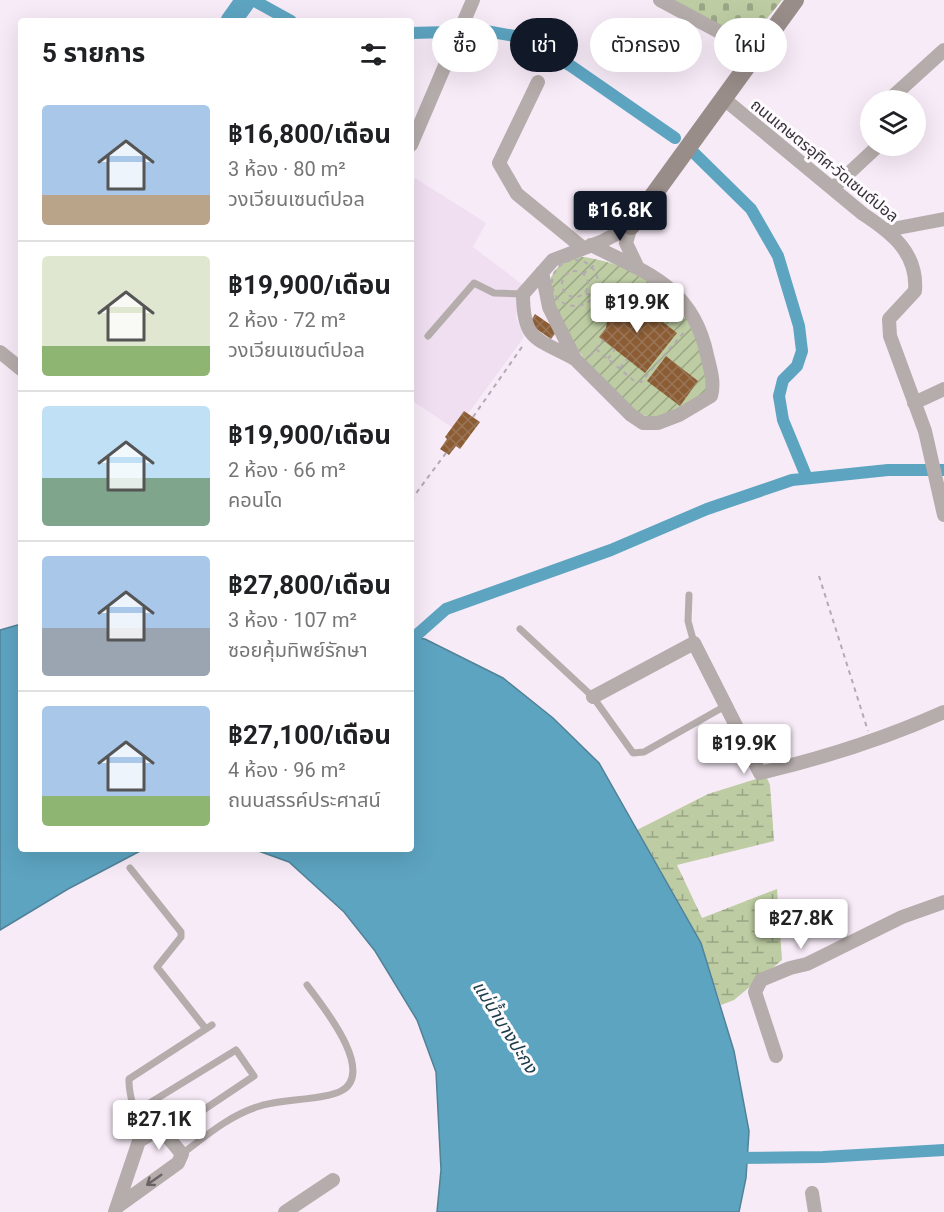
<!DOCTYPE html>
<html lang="th">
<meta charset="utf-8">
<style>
:root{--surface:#fff;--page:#f2f2f2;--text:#202124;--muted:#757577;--line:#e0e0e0;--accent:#111827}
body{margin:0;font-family:Roboto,"Noto Sans Thai",sans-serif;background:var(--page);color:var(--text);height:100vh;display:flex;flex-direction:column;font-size:22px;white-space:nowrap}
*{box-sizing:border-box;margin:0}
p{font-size:20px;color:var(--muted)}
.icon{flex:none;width:33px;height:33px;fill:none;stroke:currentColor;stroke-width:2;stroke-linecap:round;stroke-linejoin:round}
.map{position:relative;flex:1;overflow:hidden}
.details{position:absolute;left:18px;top:18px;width:396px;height:834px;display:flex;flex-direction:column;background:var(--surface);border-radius:6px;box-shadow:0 6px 24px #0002}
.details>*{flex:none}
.hud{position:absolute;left:432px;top:18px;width:422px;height:54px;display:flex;gap:12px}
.buttons{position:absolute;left:860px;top:90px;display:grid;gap:12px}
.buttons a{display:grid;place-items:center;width:66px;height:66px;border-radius:50%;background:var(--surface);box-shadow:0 6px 24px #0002;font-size:30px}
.price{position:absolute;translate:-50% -51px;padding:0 14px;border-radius:6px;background:#fff;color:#222;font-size:20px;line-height:39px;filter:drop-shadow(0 2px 3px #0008)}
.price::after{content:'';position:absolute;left:50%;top:36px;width:18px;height:14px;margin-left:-9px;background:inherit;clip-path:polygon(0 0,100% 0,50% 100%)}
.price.active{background:var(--accent);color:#fff}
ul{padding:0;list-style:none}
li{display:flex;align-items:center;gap:18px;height:150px;padding:0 24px}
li+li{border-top:2px solid var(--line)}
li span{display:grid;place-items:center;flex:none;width:168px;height:120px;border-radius:6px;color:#555}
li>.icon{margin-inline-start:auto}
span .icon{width:72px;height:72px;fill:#fffc;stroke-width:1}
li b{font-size:26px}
h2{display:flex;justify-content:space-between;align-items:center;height:72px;padding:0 24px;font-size:26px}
.pill{padding:0 21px;border-radius:27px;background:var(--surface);box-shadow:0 6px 24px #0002;font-size:21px;line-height:54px}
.pill.active{background:var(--accent);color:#fff}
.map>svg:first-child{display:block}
.built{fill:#f0def1}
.wetland{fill:url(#wetland-marsh)}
.cemetery{fill:url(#cemetery-stones)}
.garden{fill:url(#garden-furrows)}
.water{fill:#5da4c1;stroke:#518298;stroke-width:1.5}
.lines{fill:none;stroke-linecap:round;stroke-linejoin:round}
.canal{stroke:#5da4c1;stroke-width:12}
.river{stroke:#5da4c1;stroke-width:21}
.building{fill:url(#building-cross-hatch)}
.path{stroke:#b3aab4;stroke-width:2;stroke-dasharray:4.5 4.5;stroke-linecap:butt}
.lane{stroke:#b5adab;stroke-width:7}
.street{stroke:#b5adab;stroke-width:14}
.secondary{stroke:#998d8a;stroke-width:18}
.oneway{stroke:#696365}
.labels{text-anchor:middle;stroke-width:6;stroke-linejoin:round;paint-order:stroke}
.street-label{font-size:16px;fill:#363237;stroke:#fefbfe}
.water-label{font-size:18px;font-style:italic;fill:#1a3b48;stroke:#fefbfe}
</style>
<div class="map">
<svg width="944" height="1212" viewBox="0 0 944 1212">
<defs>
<pattern id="wetland-marsh" width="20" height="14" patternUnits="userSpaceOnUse" patternTransform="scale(1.5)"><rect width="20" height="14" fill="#bdcca2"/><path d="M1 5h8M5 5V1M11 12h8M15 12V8" fill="none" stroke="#9aa685"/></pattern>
<pattern id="cemetery-stones" width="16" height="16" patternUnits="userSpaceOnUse" patternTransform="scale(1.5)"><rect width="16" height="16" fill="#bdcca2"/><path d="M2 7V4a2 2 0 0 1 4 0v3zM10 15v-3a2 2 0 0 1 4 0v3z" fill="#9aa685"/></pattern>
<pattern id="garden-furrows" width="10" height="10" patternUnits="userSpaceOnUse" patternTransform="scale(1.5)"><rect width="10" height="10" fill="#bdcca2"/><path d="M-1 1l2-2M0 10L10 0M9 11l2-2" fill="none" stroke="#9aa685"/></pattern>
<pattern id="building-cross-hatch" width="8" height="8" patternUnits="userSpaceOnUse" patternTransform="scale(1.5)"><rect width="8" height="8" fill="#8c5d34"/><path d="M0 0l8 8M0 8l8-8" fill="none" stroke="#9a7658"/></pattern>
</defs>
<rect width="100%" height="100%" fill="#f7ebf7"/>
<path class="built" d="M415,178L486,223L473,247L523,285L517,302L516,318L524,337L456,430L411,400V190Z"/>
<path class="wetland" d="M766,776L770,785L774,841L677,865L702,918L777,889L782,960L734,1000L721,1005L701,943L635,831L708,794Z"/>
<path class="cemetery" d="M672,0H782L748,42Z"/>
<path class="garden" d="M577,256C624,262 672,284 696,327C704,341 705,375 708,391C692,401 670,420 650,417C619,412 548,320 549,288C549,271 564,261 577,256Z"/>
<path class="water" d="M21,624V849H144L68,889L0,930V630Z
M411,637L425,639L503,678L553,718L599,763L701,943L734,1051L749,1131L746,1178L739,1212H437L441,1170L436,1072L417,1020L375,951L344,912L289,862L253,849H411Z"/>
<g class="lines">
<path class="canal" d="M253,0L291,21
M470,31H486L520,37L571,66L675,138
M411,33L449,32
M691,150L751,209L778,256L799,326L802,351L797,366L783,380L779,396L783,420L807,478
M411,640L446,609L611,550L707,509L792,480L888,470H944
M732,1158L823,1157L944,1150"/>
<path class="river" d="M231,21L246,0"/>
</g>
<path class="building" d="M631,297L677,333L645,373L599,337L606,328L609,308L627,302Z
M535,314L558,330L551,339L529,324Z
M666,356L698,381L680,406L647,381Z
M464,411L480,422L460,449L456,446L449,455L440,449L447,439L445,437Z"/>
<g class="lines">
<path class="path" d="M552 283a23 23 0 1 1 46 0a23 23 0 1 1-46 0Z
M562 284a13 13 0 1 1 26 0a13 13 0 1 1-26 0Z
M583,274L597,263
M586,293L609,308
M634,299L643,287
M596,349L633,380L641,382L686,330
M590,356L603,340
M608,359L615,349
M620,368L627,359
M473,417L524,344
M411,500L446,453
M819,576L868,731"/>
<path class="lane" d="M428,336L474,283L494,293L523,294
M689,595L688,621L694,643
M520,629L593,697L633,753L644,752L727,705
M130,868L181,932V937L157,967L206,1029
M135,1112L236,1050L254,1076L166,1135
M139,1140C140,1118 128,1101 129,1079L212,1025
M182,1154C207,1135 230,1115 260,1106C282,1099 324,1100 341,1091C377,1072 321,1004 307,985"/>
<path class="street" d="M660,0L757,52
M538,82L499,163L517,194L583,248
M723,98L863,214C892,233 918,253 915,291L889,319L890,336L925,431L944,515
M890,99L944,50
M411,145L473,0
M833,188L878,146
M631,226L626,243L637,266
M887,230L944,219
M542,272L549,307L575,359L631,415L643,423H658L679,415L711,396C715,382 710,368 707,355C693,287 647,273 591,245
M0,352L21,369
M575,359C537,338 523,342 523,294L553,260L603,241L631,226
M914,403L944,389
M593,697L694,643L760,773C824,758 884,739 944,712
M776,1056L755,992L761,980L790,968L807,964L902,917L944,902
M812,1193L815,1212
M115,1212L139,1141L156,1131L166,1135L182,1154L178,1163L117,1207
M285,1212L333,1180"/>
<path class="secondary" d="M631,226L795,0"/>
</g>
<defs><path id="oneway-shaft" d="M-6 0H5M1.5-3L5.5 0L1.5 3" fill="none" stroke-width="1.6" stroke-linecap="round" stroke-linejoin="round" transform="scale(1.5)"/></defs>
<use class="oneway" href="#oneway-shaft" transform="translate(154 1180) rotate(145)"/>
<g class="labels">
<g class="street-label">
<text transform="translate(825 160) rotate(39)" y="6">ถนนเกษตรอุทิศ-วัดเซนต์ปอล</text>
</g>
<g class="water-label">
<text transform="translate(505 1027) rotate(58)" y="6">แม่น้ำบางปะกง</text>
</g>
</g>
</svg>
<div class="buttons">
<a><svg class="icon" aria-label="layers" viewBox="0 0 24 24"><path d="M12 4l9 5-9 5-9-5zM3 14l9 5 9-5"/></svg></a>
</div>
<b class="price active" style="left:620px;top:242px">฿16.8K</b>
<b class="price" style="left:637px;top:334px">฿19.9K</b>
<b class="price" style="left:744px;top:775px">฿19.9K</b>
<b class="price" style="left:801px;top:950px">฿27.8K</b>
<b class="price" style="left:159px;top:1151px">฿27.1K</b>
<div class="hud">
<a class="pill">ซื้อ</a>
<a class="pill active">เช่า</a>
<a class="pill">ตัวกรอง</a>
<a class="pill">ใหม่</a>
</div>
<section class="details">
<h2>5 รายการ<svg class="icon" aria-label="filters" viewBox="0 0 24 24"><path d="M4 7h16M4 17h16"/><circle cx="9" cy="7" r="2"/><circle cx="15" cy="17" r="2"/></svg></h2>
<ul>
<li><span style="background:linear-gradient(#a9c7e8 75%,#b9a48a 0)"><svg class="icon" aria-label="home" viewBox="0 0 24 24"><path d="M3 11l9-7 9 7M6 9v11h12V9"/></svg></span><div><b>฿16,800/เดือน</b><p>3 ห้อง · 80 m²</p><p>วงเวียนเซนต์ปอล</p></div></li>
<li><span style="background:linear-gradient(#dfe7d0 75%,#8fb573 0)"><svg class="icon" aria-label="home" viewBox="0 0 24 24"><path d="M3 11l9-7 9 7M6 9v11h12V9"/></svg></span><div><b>฿19,900/เดือน</b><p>2 ห้อง · 72 m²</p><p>วงเวียนเซนต์ปอล</p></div></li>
<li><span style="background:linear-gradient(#bfe0f5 60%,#7fa58c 0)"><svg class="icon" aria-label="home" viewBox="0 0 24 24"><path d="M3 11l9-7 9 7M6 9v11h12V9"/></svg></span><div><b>฿19,900/เดือน</b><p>2 ห้อง · 66 m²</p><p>คอนโด</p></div></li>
<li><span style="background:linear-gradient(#a9c7e8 60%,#9aa5b1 0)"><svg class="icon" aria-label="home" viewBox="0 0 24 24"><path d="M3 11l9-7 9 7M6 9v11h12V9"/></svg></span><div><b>฿27,800/เดือน</b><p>3 ห้อง · 107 m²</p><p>ซอยคุ้มทิพย์รักษา</p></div></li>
<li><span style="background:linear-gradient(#a9c7e8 75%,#8fb573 0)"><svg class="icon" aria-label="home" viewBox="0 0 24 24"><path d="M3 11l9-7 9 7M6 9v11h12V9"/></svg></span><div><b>฿27,100/เดือน</b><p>4 ห้อง · 96 m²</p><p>ถนนสรรค์ประศาสน์</p></div></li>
</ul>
</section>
</div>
